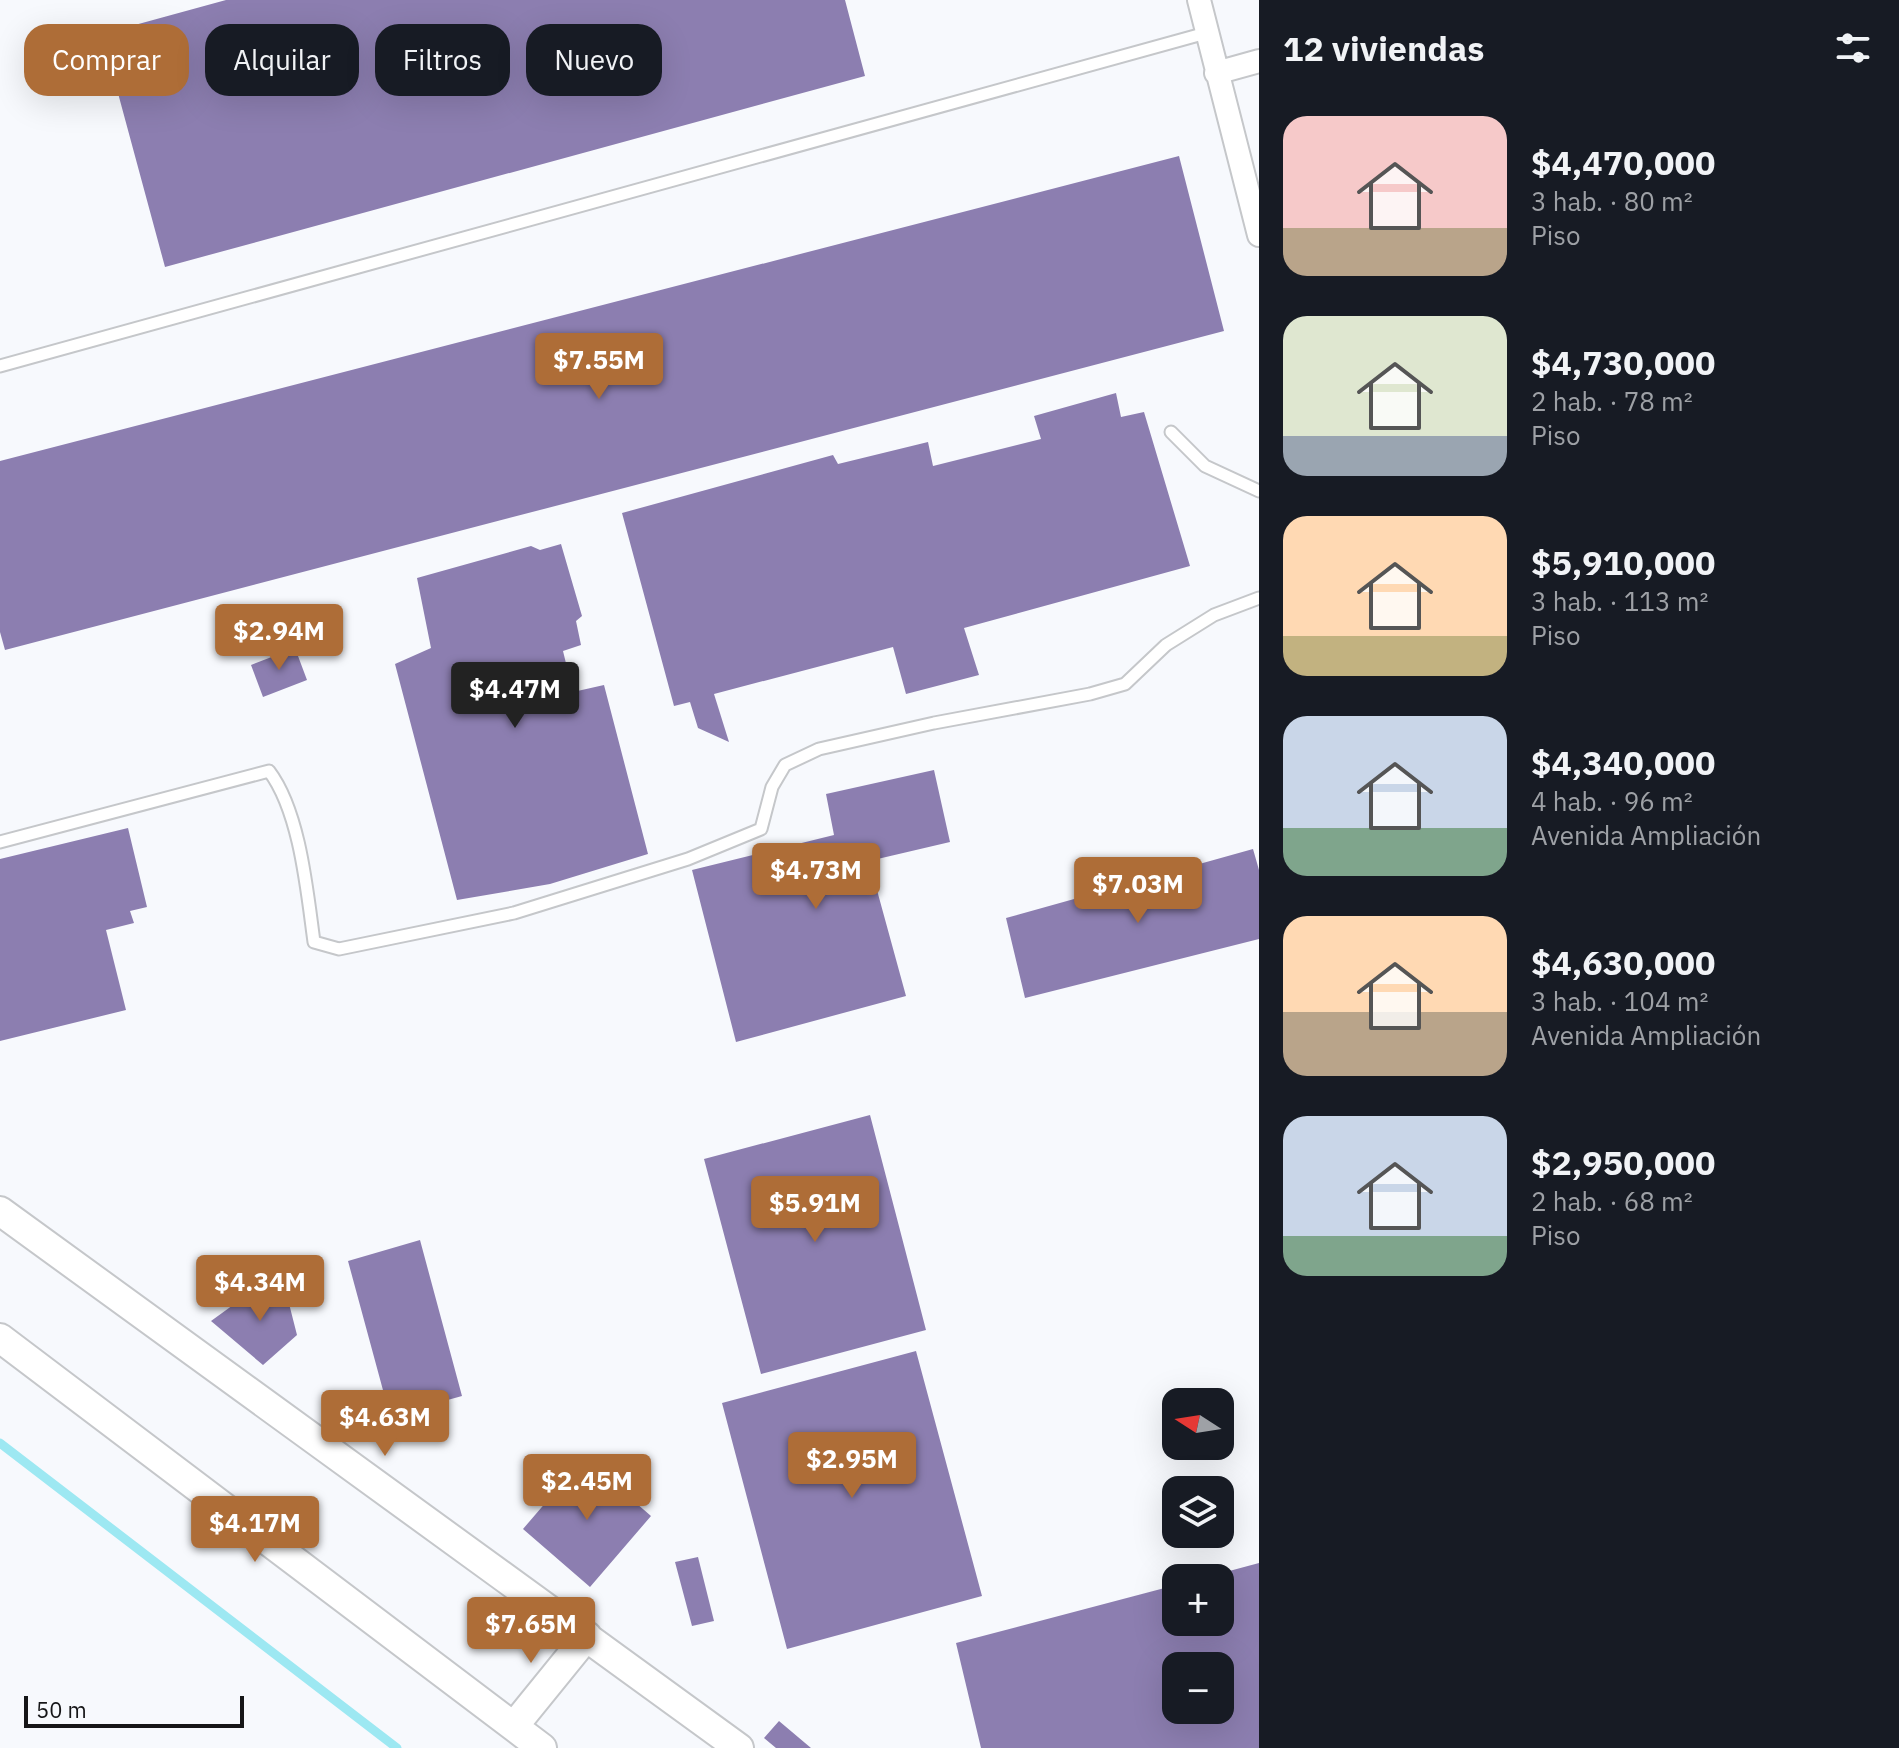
<!DOCTYPE html>
<html lang="es">
<meta charset="utf-8">
<style>
:root{--surface:#171b24;--page:#20242c;--text:#f1f3f6;--muted:#9ea1a6;--accent:#ae6d37}
body{margin:0;font-family:"IBM Plex Sans",sans-serif;background:var(--page);color:var(--text);height:100vh;display:flex;flex-direction:column;font-size:30px;white-space:nowrap}
*{box-sizing:border-box;margin:0}
p{font-size:26px;color:var(--muted)}
.icon{flex:none;width:44px;height:44px;fill:none;stroke:currentColor;stroke-width:2;stroke-linecap:round;stroke-linejoin:round}
.map{position:relative;flex:1;overflow:hidden}
.details{display:flex;flex-direction:column;background:var(--surface);width:640px}
.details>*{flex:none}
.banner{position:absolute;left:24px;top:24px;width:760px;height:72px;display:flex;gap:16px}
.needle{width:52px;rotate:282deg}
.fabs{position:absolute;left:1162px;top:1388px;display:grid;gap:16px}
.fabs a{display:grid;place-items:center;width:72px;height:72px;border-radius:16px;background:var(--surface);box-shadow:0 8px 32px #0002;font-size:40px}
.scale{position:absolute;left:24px;bottom:20px;width:220px;box-sizing:border-box;padding-left:8px;border:4px solid #161618;border-top:0;font-size:22px;line-height:28px;white-space:nowrap;color:#161618;-webkit-text-stroke:6px #f7f9fd;paint-order:stroke}
.price{position:absolute;translate:-50% -68px;padding:0 18px;border-radius:8px;background:var(--accent);color:#fff;font-size:26px;line-height:52px;filter:drop-shadow(0 2px 4px #0008)}
.price::after{content:'';position:absolute;left:50%;top:48px;width:24px;height:18px;margin-left:-12px;background:inherit;clip-path:polygon(0 0,100% 0,50% 100%)}
.price.selected{background:#222;color:#fff}
ul{padding:0;list-style:none}
li{display:flex;align-items:center;gap:24px;height:200px;padding:0 24px}
li span{display:grid;place-items:center;flex:none;width:224px;height:160px;border-radius:24px;color:#555}
li>.icon{margin-inline-start:auto}
span .icon{width:96px;height:96px;fill:#fffc;stroke-width:1}
li b{font-size:34px}
h2{display:flex;justify-content:space-between;align-items:center;height:96px;padding:0 24px;font-size:34px}
.pill{padding:0 28px;border-radius:24px;background:var(--surface);box-shadow:0 8px 32px #0002;font-size:28px;line-height:72px}
.pill.selected{background:var(--accent);color:#fff}
main{display:flex;flex:1;min-height:0}
.map>svg:first-child{display:block}
.lines{fill:none;stroke-linecap:round;stroke-linejoin:round}
.stream{stroke:#9de8f2;stroke-width:9}
.building{fill:#8c7eb0;fill-rule:evenodd}
.service-casing{stroke:#c5c7ca;stroke-width:15}
.minor-casing{stroke:#c5c7ca;stroke-width:26}
.tertiary-casing{stroke:#c5c7ca;stroke-width:32}
.service{stroke:#fff;stroke-width:11}
.minor{stroke:#fff;stroke-width:22}
.tertiary{stroke:#fff;stroke-width:28}
</style>
<main>
<div class="map">
<svg width="1259" height="1748" viewBox="0 0 1259 1748">
<rect width="100%" height="100%" fill="#f7f9fd"/>
<g class="lines">
<path class="stream" d="M0,1443L397,1748"/>
</g>
<path class="building" d="M226,0H845L865,76L165,267L102,34Z
M1179,156L1224,331L5,650L0,632V461Z
M1116,393L1121,417L1144,412L1190,566L964,628L979,675L906,694L893,647L714,694L729,742L698,728L690,702L674,706L622,513L833,455L838,464L928,442L933,466L1041,439L1034,416Z
M561,544L582,616L576,621L581,645L563,651L573,692L604,685L648,854L550,884L457,900L395,664L431,648L417,578L531,546L540,550Z
M295,648L307,680L263,697L251,665Z
M934,770L950,842L869,861L906,996L736,1042L692,870L834,835L826,794Z
M128,828L147,907L130,911L134,923L106,930L126,1010L0,1041V859Z
M1253,849L1259,870V939L1025,998L1006,918Z
M870,1115L926,1330L761,1374L704,1159Z
M420,1240L462,1396L390,1416L348,1261Z
M283,1280L297,1335L263,1365L211,1321L240,1300L267,1292L268,1284Z
M916,1351L982,1596L787,1649L722,1403Z
M584,1458L651,1516L590,1587L523,1529Z
M698,1557L714,1621L692,1626L675,1562Z
M1259,1563V1748H981L956,1643L1176,1585V1622H1220V1578L1207,1577ZM1176,1666H1220V1710H1176Z
M779,1721L811,1748H776L764,1738Z"/>
<g class="lines">
<defs>
<path id="service" d="M0,366L1206,33
M1171,432L1205,466L1259,491
M0,842L269,771C300,812 307,891 314,942L339,949L514,913L688,859L761,829L772,787L785,765L819,749L934,723L1090,694L1125,684L1166,645L1214,615L1259,598"/>
<path id="minor" d="M1199,0L1259,235
M1216,73L1259,61"/>
<path id="tertiary" d="M0,1211L739,1748
M0,1338L542,1748
M514,1726L587,1636"/>
</defs>
<use href="#service" class="service-casing"/>
<use href="#minor" class="minor-casing"/>
<use href="#tertiary" class="tertiary-casing"/>
<use href="#service" class="service"/>
<use href="#minor" class="minor"/>
<use href="#tertiary" class="tertiary"/>
</g>
</svg>
<div class="fabs">
<a><svg class="needle" viewBox="-14 -14 28 28"><path d="M0-13l5 13h-10z" fill="#e53935"/><path d="M0 13l5-13h-10z" fill="#9ea1a6"/></svg></a>
<a><svg class="icon" aria-label="layers" viewBox="0 0 24 24"><path d="M12 4l9 5-9 5-9-5zM3 14l9 5 9-5"/></svg></a>
<a>+</a>
<a>−</a>
</div>
<div class="scale">50 m</div>
<b class="price" style="left:599px;top:401px">$7.55M</b>
<b class="price" style="left:279px;top:672px">$2.94M</b>
<b class="price selected" style="left:515px;top:730px">$4.47M</b>
<b class="price" style="left:816px;top:911px">$4.73M</b>
<b class="price" style="left:1138px;top:925px">$7.03M</b>
<b class="price" style="left:815px;top:1244px">$5.91M</b>
<b class="price" style="left:260px;top:1323px">$4.34M</b>
<b class="price" style="left:385px;top:1458px">$4.63M</b>
<b class="price" style="left:852px;top:1500px">$2.95M</b>
<b class="price" style="left:587px;top:1522px">$2.45M</b>
<b class="price" style="left:255px;top:1564px">$4.17M</b>
<b class="price" style="left:531px;top:1665px">$7.65M</b>
<div class="banner">
<a class="pill selected">Comprar</a>
<a class="pill">Alquilar</a>
<a class="pill">Filtros</a>
<a class="pill">Nuevo</a>
</div>
</div>
<section class="details">
<h2>12 viviendas<svg class="icon" aria-label="filters" viewBox="0 0 24 24"><path d="M4 7h16M4 17h16"/><circle cx="9" cy="7" r="2"/><circle cx="15" cy="17" r="2"/></svg></h2>
<ul>
<li><span style="background:linear-gradient(#f6c9c9 70%,#b9a48a 0)"><svg class="icon" aria-label="home" viewBox="0 0 24 24"><path d="M3 11l9-7 9 7M6 9v11h12V9"/></svg></span><div><b>$4,470,000</b><p>3 hab. · 80 m²</p><p>Piso</p></div></li>
<li><span style="background:linear-gradient(#dfe7d0 75%,#9aa5b1 0)"><svg class="icon" aria-label="home" viewBox="0 0 24 24"><path d="M3 11l9-7 9 7M6 9v11h12V9"/></svg></span><div><b>$4,730,000</b><p>2 hab. · 78 m²</p><p>Piso</p></div></li>
<li><span style="background:linear-gradient(#ffd9b3 75%,#c2b280 0)"><svg class="icon" aria-label="home" viewBox="0 0 24 24"><path d="M3 11l9-7 9 7M6 9v11h12V9"/></svg></span><div><b>$5,910,000</b><p>3 hab. · 113 m²</p><p>Piso</p></div></li>
<li><span style="background:linear-gradient(#c9d6e8 70%,#7fa58c 0)"><svg class="icon" aria-label="home" viewBox="0 0 24 24"><path d="M3 11l9-7 9 7M6 9v11h12V9"/></svg></span><div><b>$4,340,000</b><p>4 hab. · 96 m²</p><p>Avenida Ampliación</p></div></li>
<li><span style="background:linear-gradient(#ffd9b3 60%,#b9a48a 0)"><svg class="icon" aria-label="home" viewBox="0 0 24 24"><path d="M3 11l9-7 9 7M6 9v11h12V9"/></svg></span><div><b>$4,630,000</b><p>3 hab. · 104 m²</p><p>Avenida Ampliación</p></div></li>
<li><span style="background:linear-gradient(#c9d6e8 75%,#7fa58c 0)"><svg class="icon" aria-label="home" viewBox="0 0 24 24"><path d="M3 11l9-7 9 7M6 9v11h12V9"/></svg></span><div><b>$2,950,000</b><p>2 hab. · 68 m²</p><p>Piso</p></div></li>
</ul>
</section>
</main>
